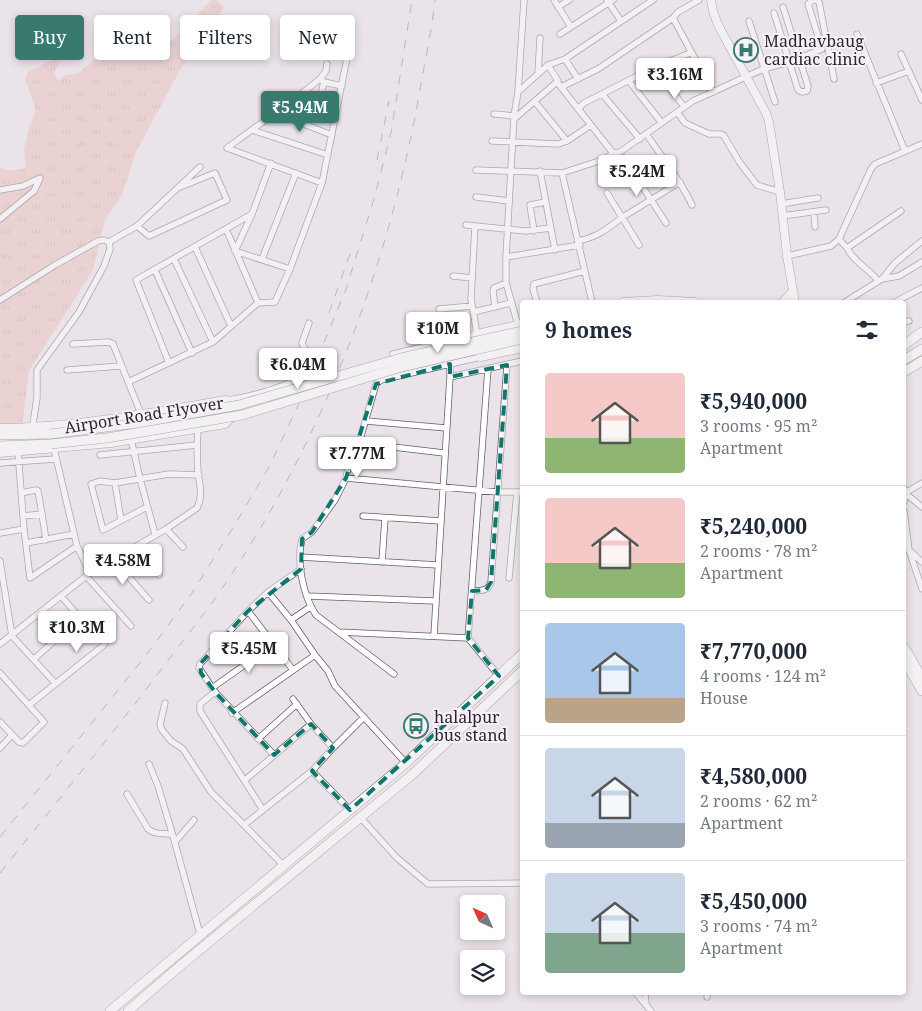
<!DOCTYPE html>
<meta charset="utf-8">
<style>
:root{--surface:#fff;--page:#f6f6f7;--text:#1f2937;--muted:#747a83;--line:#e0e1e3;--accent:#387b6e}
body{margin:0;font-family:"Noto Serif",serif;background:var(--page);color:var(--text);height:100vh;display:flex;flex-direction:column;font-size:19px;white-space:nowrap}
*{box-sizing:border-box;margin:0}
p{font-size:16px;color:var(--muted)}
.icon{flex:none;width:28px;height:28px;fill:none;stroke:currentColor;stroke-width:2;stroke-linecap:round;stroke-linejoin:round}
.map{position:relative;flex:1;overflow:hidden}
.panel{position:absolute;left:520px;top:300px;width:386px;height:695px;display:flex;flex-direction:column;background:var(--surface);border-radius:5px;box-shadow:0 2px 8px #0003}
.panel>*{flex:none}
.guide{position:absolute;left:15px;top:15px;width:430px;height:45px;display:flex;gap:10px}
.needle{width:32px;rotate:315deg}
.fabs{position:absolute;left:460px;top:895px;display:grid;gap:10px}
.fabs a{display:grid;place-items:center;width:45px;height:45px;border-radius:5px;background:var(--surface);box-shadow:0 2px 8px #0003;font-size:25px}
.price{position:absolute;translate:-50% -42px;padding:0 11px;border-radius:5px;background:#fff;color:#222;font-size:16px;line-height:32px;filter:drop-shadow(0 1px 2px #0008)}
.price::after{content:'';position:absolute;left:50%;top:30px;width:15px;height:11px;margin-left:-8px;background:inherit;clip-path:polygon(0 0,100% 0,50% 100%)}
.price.on{background:var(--accent);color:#fff}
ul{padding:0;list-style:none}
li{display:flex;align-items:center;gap:15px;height:125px;padding:0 25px}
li+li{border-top:1px solid var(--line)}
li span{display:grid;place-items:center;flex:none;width:140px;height:100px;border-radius:5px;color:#555}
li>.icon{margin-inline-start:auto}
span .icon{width:60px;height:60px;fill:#fffc;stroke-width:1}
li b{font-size:21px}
h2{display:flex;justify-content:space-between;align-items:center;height:60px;padding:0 25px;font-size:21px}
.pill{padding:0 18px;border-radius:5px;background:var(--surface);box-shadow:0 2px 8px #0003;font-size:18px;line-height:45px}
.pill.on{background:var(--accent);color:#fff}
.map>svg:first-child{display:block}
.grass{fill:url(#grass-tufts)}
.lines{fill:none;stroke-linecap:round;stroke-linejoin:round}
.street-casing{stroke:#655e65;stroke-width:7}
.secondary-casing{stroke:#655e65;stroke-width:9}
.primary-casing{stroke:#655e65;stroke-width:10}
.street{stroke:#fff;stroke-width:5.5}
.secondary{stroke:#fff;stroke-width:8}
.primary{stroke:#fff;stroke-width:9}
.rail{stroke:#868186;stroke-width:1;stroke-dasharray:9 9;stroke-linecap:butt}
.primary-bridge-casing{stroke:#655e65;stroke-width:10;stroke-linecap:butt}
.primary-bridge{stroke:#fff;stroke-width:9}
.marked{fill:none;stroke:#0f766e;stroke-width:4;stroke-dasharray:10 6;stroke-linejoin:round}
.labels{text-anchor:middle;stroke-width:4;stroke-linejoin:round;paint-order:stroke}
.poi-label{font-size:16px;fill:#2a272a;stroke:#f7f0f8;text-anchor:start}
.street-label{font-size:16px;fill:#2a272a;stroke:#f7f0f8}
</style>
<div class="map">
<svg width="922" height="1011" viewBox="0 0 922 1011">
<defs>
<pattern id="grass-tufts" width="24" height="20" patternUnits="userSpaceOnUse" patternTransform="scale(1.25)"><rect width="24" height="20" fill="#eabcb8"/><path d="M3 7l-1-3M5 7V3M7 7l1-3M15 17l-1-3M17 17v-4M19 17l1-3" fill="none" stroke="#c9a29e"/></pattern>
</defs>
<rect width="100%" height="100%" fill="#eae3ea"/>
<path class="grass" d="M211,0H217L224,7L214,26L181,68L136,152L122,195L105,220L93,270L29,371L22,428H0V167C7,172 18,170 26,168L24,150L29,127L35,113L34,104L25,79L28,72L56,58L63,57L54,73L58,80L66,75L79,73L103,51L134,57L160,49L180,33Z"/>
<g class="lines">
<defs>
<path id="street" d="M554,0L571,27
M607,0L621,21
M816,0L819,2L834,79
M558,7L569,0
M774,13L798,90L802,92L807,91L808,86L783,7
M673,18L713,92
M749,21L775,102
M560,34L613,0
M857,34L905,151
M901,54L922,100
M565,59L578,79
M655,67L684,107
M538,74L540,38
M322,80L324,82L342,86
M629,81L661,122
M557,82L613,153L620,152L693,101L763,69L789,62L822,49L808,4L813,0
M876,83L909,71
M561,87L598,69L673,18L678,12L699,0
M518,92L548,65L565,59L653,0
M301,94L319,101L324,82
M602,94L640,139
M535,102L567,141
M578,109L584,103L655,67L690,53
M677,112L685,123L709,134H721L724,136L740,163L757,185L780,192
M275,113L332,135
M494,114L514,116
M514,119L558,81L548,65
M252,130L328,155
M649,138C664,160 681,181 692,205
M492,141L558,144L567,141L591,125
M227,148L301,94L320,79L326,71L327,64
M227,148L322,183
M624,158L666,223
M271,163L252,214L235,251L290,269
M476,170L562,173L605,159L613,153
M540,171L555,250
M562,173L592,302
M0,190L23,186L40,178L34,191L0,219
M607,193L639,245
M476,197L509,201
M781,204L818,198
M814,212L815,227
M782,216L826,210
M466,225L526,231L551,228
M137,226L149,236L227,200L215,173L180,187
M226,229L258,303
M534,231L530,205L545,202
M839,239L847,248L901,211
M579,241C601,235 605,230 623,217C642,205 661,194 680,182
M195,247L231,326
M847,248C855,264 869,268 878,281
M787,256L831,246L839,239L871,169L875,164L922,144
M506,257L580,245
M174,259L213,342
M262,259L296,173
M155,270L192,353
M453,276L472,278
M882,279L895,263L922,241
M0,300L55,265L98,241L104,240L109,242L137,226L200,167
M537,302L533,289L534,284L585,271
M845,302L882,279L899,276L922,262
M895,302L922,288
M495,307L493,291L494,288L506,283
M439,309L472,306
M473,312L511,303
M904,322L909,321
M518,325L506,283V257L514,116L518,92L524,0
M73,344L109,342L113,344L141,414
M393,354L477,334L471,299L475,226
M169,363L136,280L252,214
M450,364L481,357
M488,369L468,638L499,676
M67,370L121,366
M128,382L213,342L258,303L275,302L290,269L322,183L347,58
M226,400C242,398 287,388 298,377C304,371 306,364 308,356L302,343L309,323
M366,421L446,428
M32,430L37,398V370L79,312L104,266L110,249L109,242
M131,439L140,479L155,534
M359,443L444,453
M54,449L77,546L90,573
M18,452L24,529L30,578L77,546
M100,455L197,445
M0,463L55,459
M346,478L497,492H522
M115,483L121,520
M922,483L905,493L922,507
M904,488L905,493L904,502
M21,493L36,490L38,491L42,514L23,516
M147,507L103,530L91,484L100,481L115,483L169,474L199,475
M904,511L909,550L922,589
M42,514L46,540
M363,516L441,521
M166,529L183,547
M0,533L24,529
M26,543L74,534
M133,549L159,575
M910,551L922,562
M300,557L438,565
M114,560L149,600
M0,561L12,636L55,683
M382,562L385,518
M87,577L131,626
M509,578L517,492
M472,591C481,590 488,592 491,582L507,365
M268,592L291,620L315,655L328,671L335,686L406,763
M308,596L435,601
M248,611L293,670
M291,620L310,607
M339,632L468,638
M434,635L450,377
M0,644L90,573L166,529L197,508C203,496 200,486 198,473C197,458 197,443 198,429
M34,659L80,618
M0,673L44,722L23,743L19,742L0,722
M394,674L316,615C303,596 296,561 302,539L312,532L335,500L346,478L349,462L359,443L376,384L381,380L450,364V377L522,361
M212,688L274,644
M215,692L200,704V711L263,810
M165,703L160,725L162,730L171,741L183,749L211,792L244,825L312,771L333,748L311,724L293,699
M29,705L104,645L105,642L80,618L61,596
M232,713L315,655
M258,739L297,704
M0,748L12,735
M333,748L364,717
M274,755L215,692L199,668L200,664L248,611L268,592L301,569
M149,764L158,786L173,836
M312,771L350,810
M245,780L311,724
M127,794L148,829C155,835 162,833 171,834L173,836L200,934
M360,817L396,857L428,884L522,883
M244,825L284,866
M175,842L194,820
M635,992L651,1011
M645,992L646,1005
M707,997L708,992"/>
<path id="secondary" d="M711,0L713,11L718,25L766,113L769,122L780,192L787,256L795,302
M623,302L658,300L695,302
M783,302L793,291
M522,324L477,334L481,357L522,348
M0,428C74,428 153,412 226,400L230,403V419L225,424L111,443L0,453"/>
<path id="primary" d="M904,345L922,332
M904,360L922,349
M904,372L922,361
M0,435L50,434
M0,446L51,444
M904,647L922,678
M904,660L922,691
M110,1011L406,763L522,654
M128,1011L180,966L413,774L522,671"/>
</defs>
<use href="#street" class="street-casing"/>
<use href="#secondary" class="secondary-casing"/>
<use href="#primary" class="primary-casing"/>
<use href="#street" class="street"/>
<use href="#secondary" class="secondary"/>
<use href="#primary" class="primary"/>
<path class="rail" d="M377,160L389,101
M329,313L350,254
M0,837L147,654L192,593L234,526L269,467L297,408L346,289L374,199L391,133L412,0
M0,873C59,799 119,726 176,650C191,630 207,611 221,590C323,441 391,261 421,84C426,56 432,28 435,0"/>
<defs>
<path id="primary-bridge" d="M50,434L138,423L239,405L401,358L522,331
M51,444L107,438L242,415L405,366L522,339"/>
</defs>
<use href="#primary-bridge" class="primary-bridge-casing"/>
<use href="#primary-bridge" class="primary-bridge"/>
</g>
<path d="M0 0H922V1011H0ZM450,364V377L507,365L491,582L486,590L472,591L468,638L499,676L350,810L312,771L333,748L311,724L274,755L215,692L201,673L200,664L248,611L301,569L302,539L312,532L346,478L376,384Z" fill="#eae3ea" fill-opacity=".55" fill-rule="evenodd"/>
<path class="marked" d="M450,364V377L507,365L491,582L486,590L472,591L468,638L499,676L350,810L312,771L333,748L311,724L274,755L215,692L201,673L200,664L248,611L301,569L302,539L312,532L346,478L376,384Z"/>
<defs>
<symbol id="hospital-ring" viewBox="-11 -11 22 22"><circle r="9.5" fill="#f7f0f8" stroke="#387b6e" stroke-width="1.5"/><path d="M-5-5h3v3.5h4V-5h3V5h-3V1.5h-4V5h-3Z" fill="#387b6e"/></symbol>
<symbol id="bus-ring" viewBox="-11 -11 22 22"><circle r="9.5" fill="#f7f0f8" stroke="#387b6e" stroke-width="1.5"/><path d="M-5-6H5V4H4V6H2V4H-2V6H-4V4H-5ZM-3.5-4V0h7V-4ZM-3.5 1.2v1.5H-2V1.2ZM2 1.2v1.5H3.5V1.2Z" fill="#387b6e"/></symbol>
</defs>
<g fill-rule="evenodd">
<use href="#hospital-ring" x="732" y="36" width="28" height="28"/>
<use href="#bus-ring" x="402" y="712" width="28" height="28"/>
</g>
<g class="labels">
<g class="poi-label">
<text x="764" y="47">Madhavbaug<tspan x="764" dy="18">cardiac clinic</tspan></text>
<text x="434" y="723">halalpur<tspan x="434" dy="18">bus stand</tspan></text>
</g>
<g class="street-label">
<text transform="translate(144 415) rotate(-9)" y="6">Airport Road Flyover</text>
</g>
</g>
</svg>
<div class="fabs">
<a><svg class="needle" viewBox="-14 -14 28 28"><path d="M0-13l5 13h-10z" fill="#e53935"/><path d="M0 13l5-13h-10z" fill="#747a83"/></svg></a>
<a><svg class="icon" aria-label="layers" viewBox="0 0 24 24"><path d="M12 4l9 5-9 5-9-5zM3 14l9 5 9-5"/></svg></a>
</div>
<b class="price" style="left:675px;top:100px">₹3.16M</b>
<b class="price on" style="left:300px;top:133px">₹5.94M</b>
<b class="price" style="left:637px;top:197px">₹5.24M</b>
<b class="price" style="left:438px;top:354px">₹10M</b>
<b class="price" style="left:298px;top:390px">₹6.04M</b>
<b class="price" style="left:357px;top:479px">₹7.77M</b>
<b class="price" style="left:123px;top:586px">₹4.58M</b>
<b class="price" style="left:77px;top:653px">₹10.3M</b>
<b class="price" style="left:249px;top:674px">₹5.45M</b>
<div class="guide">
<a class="pill on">Buy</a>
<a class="pill">Rent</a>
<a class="pill">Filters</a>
<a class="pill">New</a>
</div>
<section class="panel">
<h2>9 homes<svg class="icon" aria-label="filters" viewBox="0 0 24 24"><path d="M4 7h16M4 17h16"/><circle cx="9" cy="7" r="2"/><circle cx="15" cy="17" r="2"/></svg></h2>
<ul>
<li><span style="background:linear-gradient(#f6c9c9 65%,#8fb573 0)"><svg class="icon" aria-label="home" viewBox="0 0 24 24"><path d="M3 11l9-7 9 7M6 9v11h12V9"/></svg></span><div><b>₹5,940,000</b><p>3 rooms · 95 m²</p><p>Apartment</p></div></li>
<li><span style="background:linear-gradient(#f6c9c9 65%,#8fb573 0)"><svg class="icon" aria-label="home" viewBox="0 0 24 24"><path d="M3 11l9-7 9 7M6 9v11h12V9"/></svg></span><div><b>₹5,240,000</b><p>2 rooms · 78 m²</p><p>Apartment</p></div></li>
<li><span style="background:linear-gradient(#a9c7e8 75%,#b9a48a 0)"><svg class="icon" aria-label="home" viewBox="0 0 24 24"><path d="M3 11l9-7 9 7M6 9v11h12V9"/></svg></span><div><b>₹7,770,000</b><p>4 rooms · 124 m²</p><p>House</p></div></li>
<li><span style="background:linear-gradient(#c9d6e8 75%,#9aa5b1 0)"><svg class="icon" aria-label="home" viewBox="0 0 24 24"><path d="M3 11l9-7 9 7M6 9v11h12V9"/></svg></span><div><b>₹4,580,000</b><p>2 rooms · 62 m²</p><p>Apartment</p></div></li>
<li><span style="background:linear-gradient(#c9d6e8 60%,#7fa58c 0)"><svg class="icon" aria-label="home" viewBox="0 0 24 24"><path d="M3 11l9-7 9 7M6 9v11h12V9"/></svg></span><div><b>₹5,450,000</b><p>3 rooms · 74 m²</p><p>Apartment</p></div></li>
</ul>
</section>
</div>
